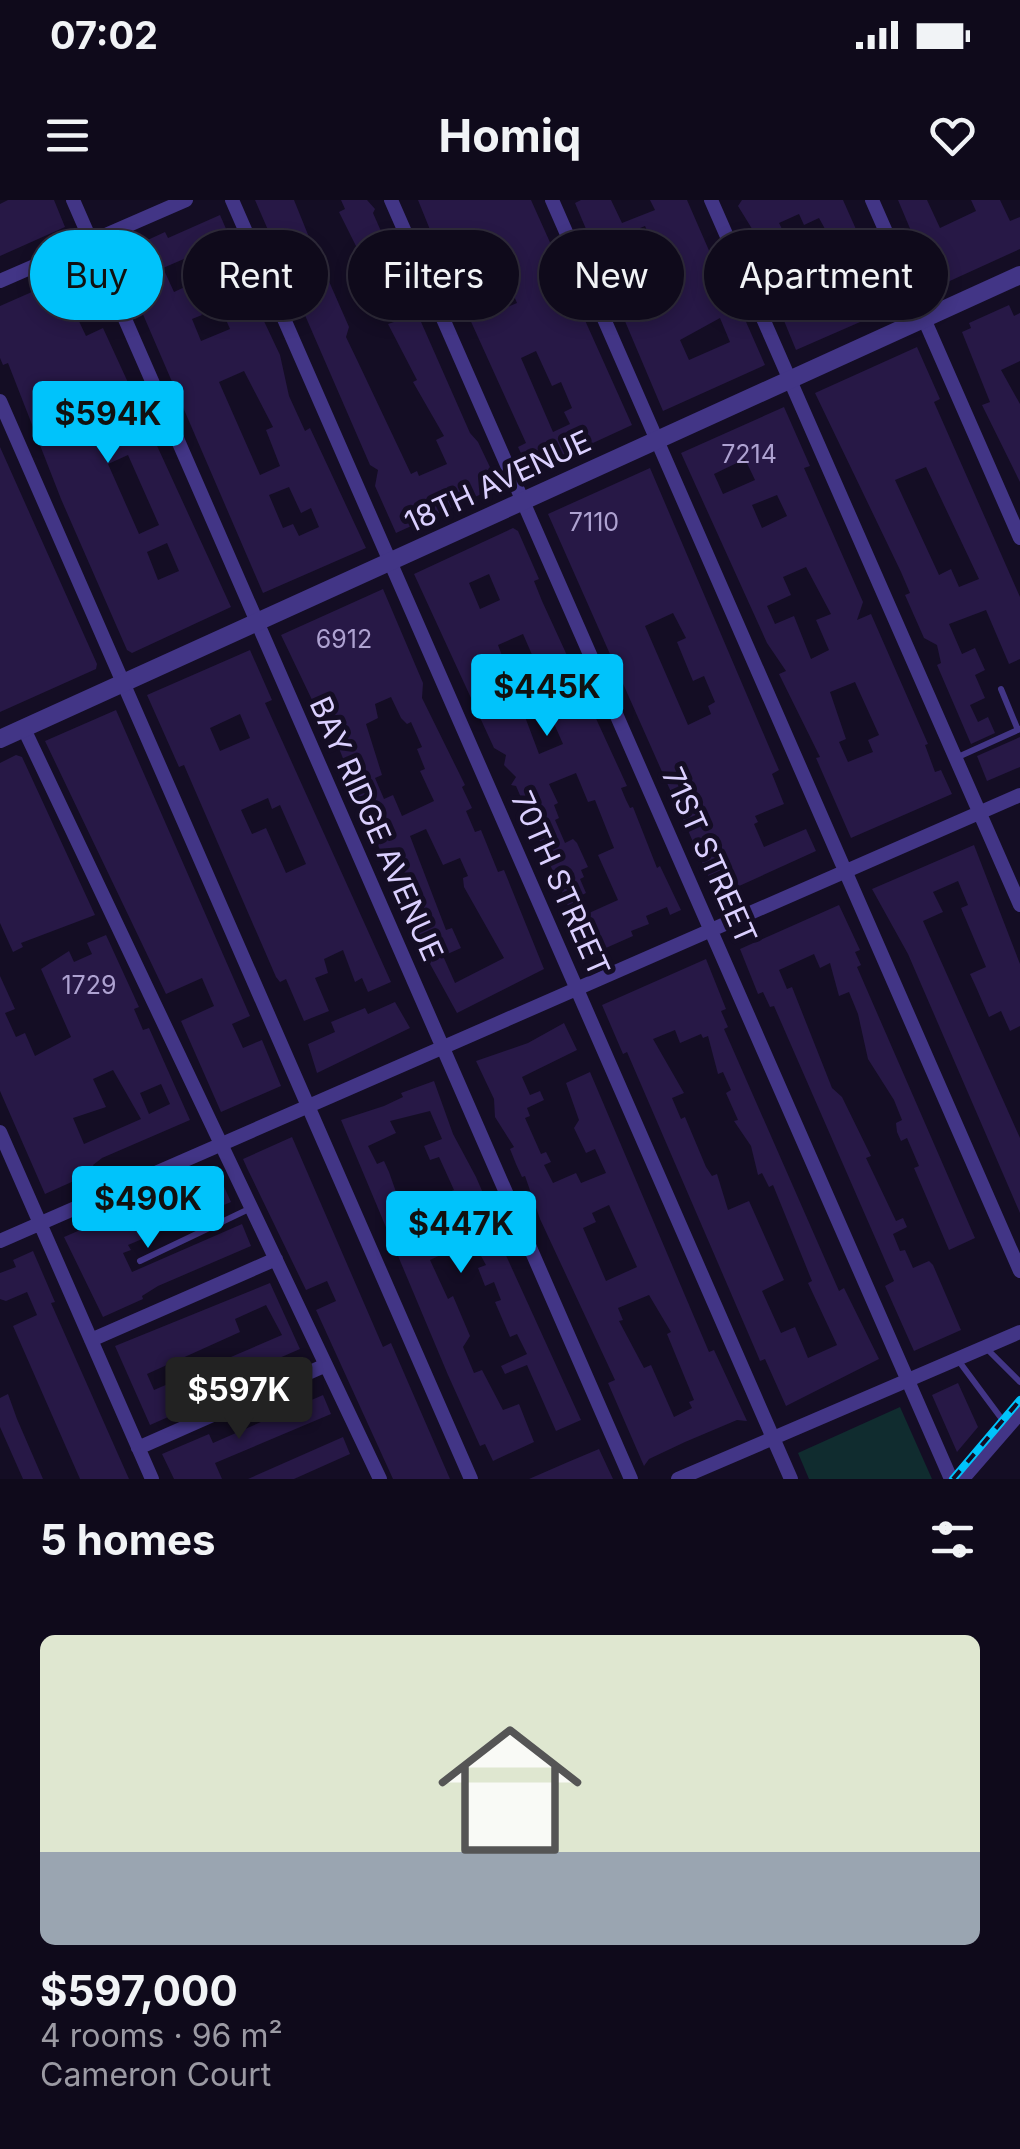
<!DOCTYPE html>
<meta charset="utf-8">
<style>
:root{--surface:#0f0a1b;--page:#181324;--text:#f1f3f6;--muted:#9b9aa3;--line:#2f2b3a;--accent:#00c3fb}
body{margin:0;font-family:Inter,sans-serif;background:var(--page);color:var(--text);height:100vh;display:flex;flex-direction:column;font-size:38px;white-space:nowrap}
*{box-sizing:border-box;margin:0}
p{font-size:32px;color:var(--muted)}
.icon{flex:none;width:55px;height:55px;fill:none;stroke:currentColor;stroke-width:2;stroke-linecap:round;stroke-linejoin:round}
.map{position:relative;height:1279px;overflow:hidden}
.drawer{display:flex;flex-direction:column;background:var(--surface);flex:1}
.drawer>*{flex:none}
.hud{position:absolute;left:30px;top:30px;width:960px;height:90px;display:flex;gap:20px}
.price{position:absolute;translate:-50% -85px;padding:0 22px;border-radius:10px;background:var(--accent);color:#111;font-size:32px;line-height:65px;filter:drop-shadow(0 2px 5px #0008)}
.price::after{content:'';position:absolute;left:50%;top:60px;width:30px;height:22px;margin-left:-15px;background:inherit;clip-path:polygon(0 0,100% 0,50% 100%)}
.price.selected{background:#222;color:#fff}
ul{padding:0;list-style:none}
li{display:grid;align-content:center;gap:20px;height:530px;padding:0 40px}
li+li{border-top:2px solid var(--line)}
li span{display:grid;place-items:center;height:310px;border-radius:15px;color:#555}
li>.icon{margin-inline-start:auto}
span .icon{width:180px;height:180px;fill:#fffc;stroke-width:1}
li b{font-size:42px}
h2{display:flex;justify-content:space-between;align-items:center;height:120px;padding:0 40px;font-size:42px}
.tag{padding:0 35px;border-radius:45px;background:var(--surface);box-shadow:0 5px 15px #0003,0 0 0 2px var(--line);font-size:35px;line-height:90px}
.tag.selected{background:var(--accent);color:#111}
.status{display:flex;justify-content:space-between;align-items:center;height:70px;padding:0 50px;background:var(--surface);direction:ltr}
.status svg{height:28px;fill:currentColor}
header{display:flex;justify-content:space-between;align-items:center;height:130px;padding:0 40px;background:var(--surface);font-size:45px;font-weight:700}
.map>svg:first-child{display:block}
.green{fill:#102c2f}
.building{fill:#271846;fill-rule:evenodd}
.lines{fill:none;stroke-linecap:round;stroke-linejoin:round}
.service{stroke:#423586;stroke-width:6}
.minor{stroke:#423586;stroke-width:14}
.tertiary{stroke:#423586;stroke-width:18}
.rail-casing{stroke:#00c3fb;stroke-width:8}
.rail{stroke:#140d24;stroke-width:4;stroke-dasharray:11;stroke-linecap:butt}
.labels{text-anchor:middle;stroke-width:10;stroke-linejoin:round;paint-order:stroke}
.number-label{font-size:25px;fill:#aea2d1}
.street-label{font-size:30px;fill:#dbd0ff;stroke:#140d24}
</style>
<div class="status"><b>07:02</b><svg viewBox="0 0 49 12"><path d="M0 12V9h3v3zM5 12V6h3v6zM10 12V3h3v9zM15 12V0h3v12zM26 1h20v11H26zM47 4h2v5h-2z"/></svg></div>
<header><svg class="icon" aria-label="menu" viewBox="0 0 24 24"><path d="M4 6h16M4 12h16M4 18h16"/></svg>Homiq<svg class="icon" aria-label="heart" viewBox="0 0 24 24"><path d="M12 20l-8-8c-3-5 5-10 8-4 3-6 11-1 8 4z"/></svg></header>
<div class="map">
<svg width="1020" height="1279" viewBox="0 0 1020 1279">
<rect width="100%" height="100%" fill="#140d24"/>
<path class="green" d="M900,1207L932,1279H809L798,1253Z"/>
<path class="building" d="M8,0H54L65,27L0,56V4Z
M255,0H294L315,52L307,55L315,75L324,70L349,127L346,137L358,162L411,274L417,271L419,276L447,264L436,240L444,236L413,182L417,180L388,124L394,122L383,96L376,100L364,80L359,68L366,66L339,12L345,9L341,0H367L375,9L373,13L470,233L478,242L499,286L396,333L375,286L378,270L370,265Z
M418,0H531L632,225L530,272L518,247L526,243L468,115L472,107L463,104L462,88L452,77L459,69L447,67L443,58L447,50L437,47ZM487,33L517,103L498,111L466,42ZM536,151L552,186L561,182L572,208L564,212L570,224L553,232L521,158Z
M581,0H611L622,23L655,10L650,0H687L738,117L743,115L765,165L663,211L575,3ZM645,26L656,51L637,60L626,34ZM720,118L730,142L689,160L680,140Z
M742,0H843L871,63L879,59L899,105L796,150L769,84L773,82L753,47L754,32L738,6ZM799,14L804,25L819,18L849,73L817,87L810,84L797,54L776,64L766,41L784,33L779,23Z
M898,0H927L940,28L976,11L971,0H1000L1010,21L1020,17V49L930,90L908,41L914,38Z
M220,15L233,45L229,47L280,155L289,196L305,231L310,228L366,348L263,393L117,54L165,32L168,38ZM200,52L222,95L216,97L230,129L201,141L192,119L202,115L189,85L174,92L163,68ZM244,171L273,227L266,230L280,266L260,275L219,182ZM289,287L301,313L311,308L319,327L299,336L293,324L283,328L269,295Z
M84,69L100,105L76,115L86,136L103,128L231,407L132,453L127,450L61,299L8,163L3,165L0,158V106ZM128,255L159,325L139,334L108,264ZM167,343L179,371L158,380L147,352Z
M1009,105L1014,116L1020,113V161L1001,170L1020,204V282L982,205L990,202L962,132L971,128L969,123Z
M917,147L940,199L934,202L1020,397V459L1009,464L986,410L949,424L962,454L975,448L985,470L975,475L985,498L970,505L978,522L988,517L995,533L971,544L937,465L941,463L937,445L924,438L905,395L910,393L901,372L815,193ZM926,267L979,379L959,387L951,369L939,375L895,280Z
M784,207L810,266L804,268L863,402L857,420L871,414L928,544L925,545L935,572L941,570L952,594L851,638L816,558L820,557L779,474L786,471L767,443L681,253ZM745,259L755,280L723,294L714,274ZM777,295L787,316L762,328L752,305ZM806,367L831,414L816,420L829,450L811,459L794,416L775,424L767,406L791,395L783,377ZM855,482L879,535L868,540L873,552L848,562L839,542L846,539L830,492Z
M0,247L97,464L96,469L0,512Z
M650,268L779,570L772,574L784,604L755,616L758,622L754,624L764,647L806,629L816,651L717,696L548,314ZM673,413L686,438L677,442L693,481L704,476L715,502L708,506L711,514L688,525L645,426Z
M513,328L518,331L539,379L534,381L542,401L627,586L621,588L626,600L630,608L633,607L657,668L660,666L681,710L670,715L667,707L646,716L649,724L631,731L633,736L581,759L560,709L568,706L516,586L511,585L516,577L504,565L506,555L494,548L414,374ZM489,374L500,400L480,409L469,383ZM523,434L533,457L526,460L563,544L539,554L498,445ZM576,573L588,602L595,600L614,648L598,655L618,700L589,713L580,696L586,693L580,679L584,677L581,670L588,667L577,643L573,639L565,643L555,620L559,618L554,605L558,603L549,584Z
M383,389L423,483L422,498L465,585L462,587L472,608L466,611L475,632L481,630L498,672L504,670L544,769L457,813L429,762L414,719L408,710L405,712L336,541L324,525L281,435ZM391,497L401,518L407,524L411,522L422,547L417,549L425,569L420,571L434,601L402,616L393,595L384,599L375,578L382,575L366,524L378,518L375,504ZM426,629L443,665L460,658L468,676L463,678L464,687L504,758L455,783L443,756L461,748L452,728L446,730L410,636Z
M250,450L272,500L265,503L391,782L368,792L362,778L355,782L343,750L324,759L328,773L315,778L329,811L304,821L286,779L280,782L276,777L184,565L179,567L147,495ZM240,514L250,538L220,551L210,528ZM268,598L272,609L280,605L306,664L286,673L266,628L252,634L241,610Z
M116,510L250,816L232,824L243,848L262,840L281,886L221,912L181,821L214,806L202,778L166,794L45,541Z
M1020,537V567L987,581L977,556Z
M16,555L22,557L95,715L21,743L23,747L13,752L0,723V563Z
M974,645L1020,764V826L1010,831L1001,811L989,817L976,787L970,774L986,767L961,708L968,705L958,681L933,692L943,712L923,721L1020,938V1013L908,754L872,689Z
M839,705L860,750L855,752L861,765L857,767L975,1038L949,1050L914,968L919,966L907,938L901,941L897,932L896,923L902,920L894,900L868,859L858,814L849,792L839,796L830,763L820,768L814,754L779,770L787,789L792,787L832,888L842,897L867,948L871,956L866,958L896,1021L903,1018L907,1027L893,1034L900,1051L905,1050L913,1068L929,1061L933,1065L961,1130L914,1151L885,1086L894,1081L774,806L770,807L763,792L758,794L740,749Z
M106,735L139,807L134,809L143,830L149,828L190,920L102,958L93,965L96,971L45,994L0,891V776L15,809L5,813L16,837L25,833L35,856L71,837L41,769L69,751L74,762L92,754L87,743ZM113,870L141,919L84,944L73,918L106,907L93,879ZM161,884L170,904L149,914L140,893Z
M706,759L726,809L721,811L728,827L724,829L839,1091L844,1088L879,1159L786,1206L765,1159L760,1161L758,1156L627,852L623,854L602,805ZM675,830L680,843L701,834L703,838L708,836L718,874L723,872L731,890L726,893L738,920L734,921L751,946L758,975L762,973L769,987L773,985L812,1081L808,1083L837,1145L808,1158L795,1127L781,1133L762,1091L784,1080L749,1001L728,1010L717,974L712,976L706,967L685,917L681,919L672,898L684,893L653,839Z
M395,802L410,828L317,873L308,844L335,832L331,822L365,808L368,814Z
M564,823L577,850L522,877L530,895L540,891L544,900L527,908L530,916L525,918L541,954L546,952L551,962L544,965L553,983L576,973L581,983L606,973L595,949L586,953L574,928L579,920L566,883L590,872L709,1152L714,1150L747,1221L737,1220L685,1242L649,1259L644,1266L608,1183L615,1180L540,1019L525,976L522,977L516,964L510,949L514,947L495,917L494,899L476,861L528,843ZM609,1005L637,1067L606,1081L583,1028L596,1022L592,1013ZM649,1095L671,1132L667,1134L694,1200L689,1202L692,1208L674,1217L651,1165L644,1168L619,1121L623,1120L618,1108Z
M434,881L453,934L476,977L493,1016L489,1018L508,1049L504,1051L581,1220L556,1231L527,1165L505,1174L501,1166L527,1154L517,1134L510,1137L495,1102L501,1100L494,1082L485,1086L478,1068L486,1065L461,1020L443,1028L431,1000L454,990L439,957L430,960L424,946L442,939L430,911L390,921L396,933L368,946L377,964L384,961L389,972L402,1009L409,1018L403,1021L414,1041L443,1032L451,1050L430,1060L448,1099L453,1096L470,1136L463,1147L474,1173L482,1170L503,1210L519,1204L534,1242L493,1261L485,1244L480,1246L448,1175L341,920L384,906L403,897L401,893Z
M292,937L383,1147L391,1143L450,1279H393L316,1110L336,1101L327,1081L306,1090L247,968L243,959Z
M222,982L231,1002L128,1045L131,1050L123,1053L132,1072L242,1024L251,1046L158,1086L142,1096L143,1099L103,1117L64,1037L115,1015L120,1027Z
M33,1051L55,1102L51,1103L129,1279H80L13,1126L37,1115L27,1092L6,1101L0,1099V1073L16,1067L13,1060Z
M270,1083L300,1149L187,1198L191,1207L150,1225L115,1146ZM266,1105L282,1135L154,1190L147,1174L240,1132L235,1119Z
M958,1183L978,1227L957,1252L932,1195Z
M8,1194L17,1219L43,1279H23L0,1227V1198Z
M323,1195L331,1214L215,1263L222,1279H174L162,1254L209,1234L213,1243Z
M343,1237L350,1254L332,1262L294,1279H248Z
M599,1249L613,1279H529L568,1262Z"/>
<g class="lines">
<path class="service" d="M1001,489L1018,530
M958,557L1020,529
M140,1061L251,1008
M985,1147L1020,1182
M958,1160L1004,1222"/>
<path class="minor" d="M73,0L631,1279
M232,0L791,1279
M391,0L951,1279
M552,0L1020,1071
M711,0L1020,705
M872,0L1020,338
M0,81L186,0
M0,201L471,1279
M24,529L380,1279
M0,932L152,1279
M0,1041L1020,595
M91,1140L276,1059
M138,1248L326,1165
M678,1279L1020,1132"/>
<path class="tertiary" d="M0,539L1020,75
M960,1279L1020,1210"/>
<defs>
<path id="rail" d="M953,1279L1020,1200"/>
</defs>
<use href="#rail" class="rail-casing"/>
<use href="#rail" class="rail"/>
</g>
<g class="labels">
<g class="number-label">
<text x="749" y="263">7214</text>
<text x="594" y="331">7110</text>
<text x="344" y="448">6912</text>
<text x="89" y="794">1729</text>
</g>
<g class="street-label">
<text transform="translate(498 282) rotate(-25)" y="10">18TH AVENUE</text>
<text transform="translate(376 629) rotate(66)" y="10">BAY RIDGE AVENUE</text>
<text transform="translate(709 656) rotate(66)" y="10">71ST STREET</text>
<text transform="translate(560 684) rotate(66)" y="10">70TH STREET</text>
</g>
</g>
</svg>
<b class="price" style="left:108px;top:266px">$594K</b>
<b class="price" style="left:547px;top:539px">$445K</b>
<b class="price" style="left:148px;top:1051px">$490K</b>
<b class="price" style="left:461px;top:1076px">$447K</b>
<b class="price selected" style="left:239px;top:1242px">$597K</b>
<div class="hud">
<a class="tag selected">Buy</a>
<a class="tag">Rent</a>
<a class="tag">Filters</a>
<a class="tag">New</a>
<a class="tag">Apartment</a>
</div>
</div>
<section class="drawer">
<h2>5 homes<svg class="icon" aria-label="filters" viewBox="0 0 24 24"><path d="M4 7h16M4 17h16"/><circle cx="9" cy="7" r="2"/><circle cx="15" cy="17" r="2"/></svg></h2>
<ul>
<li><span style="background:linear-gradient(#dfe7d0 70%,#9aa5b1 0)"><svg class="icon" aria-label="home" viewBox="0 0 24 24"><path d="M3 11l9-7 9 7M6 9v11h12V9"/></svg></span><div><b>$597,000</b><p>4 rooms · 96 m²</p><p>Cameron Court</p></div></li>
</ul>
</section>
